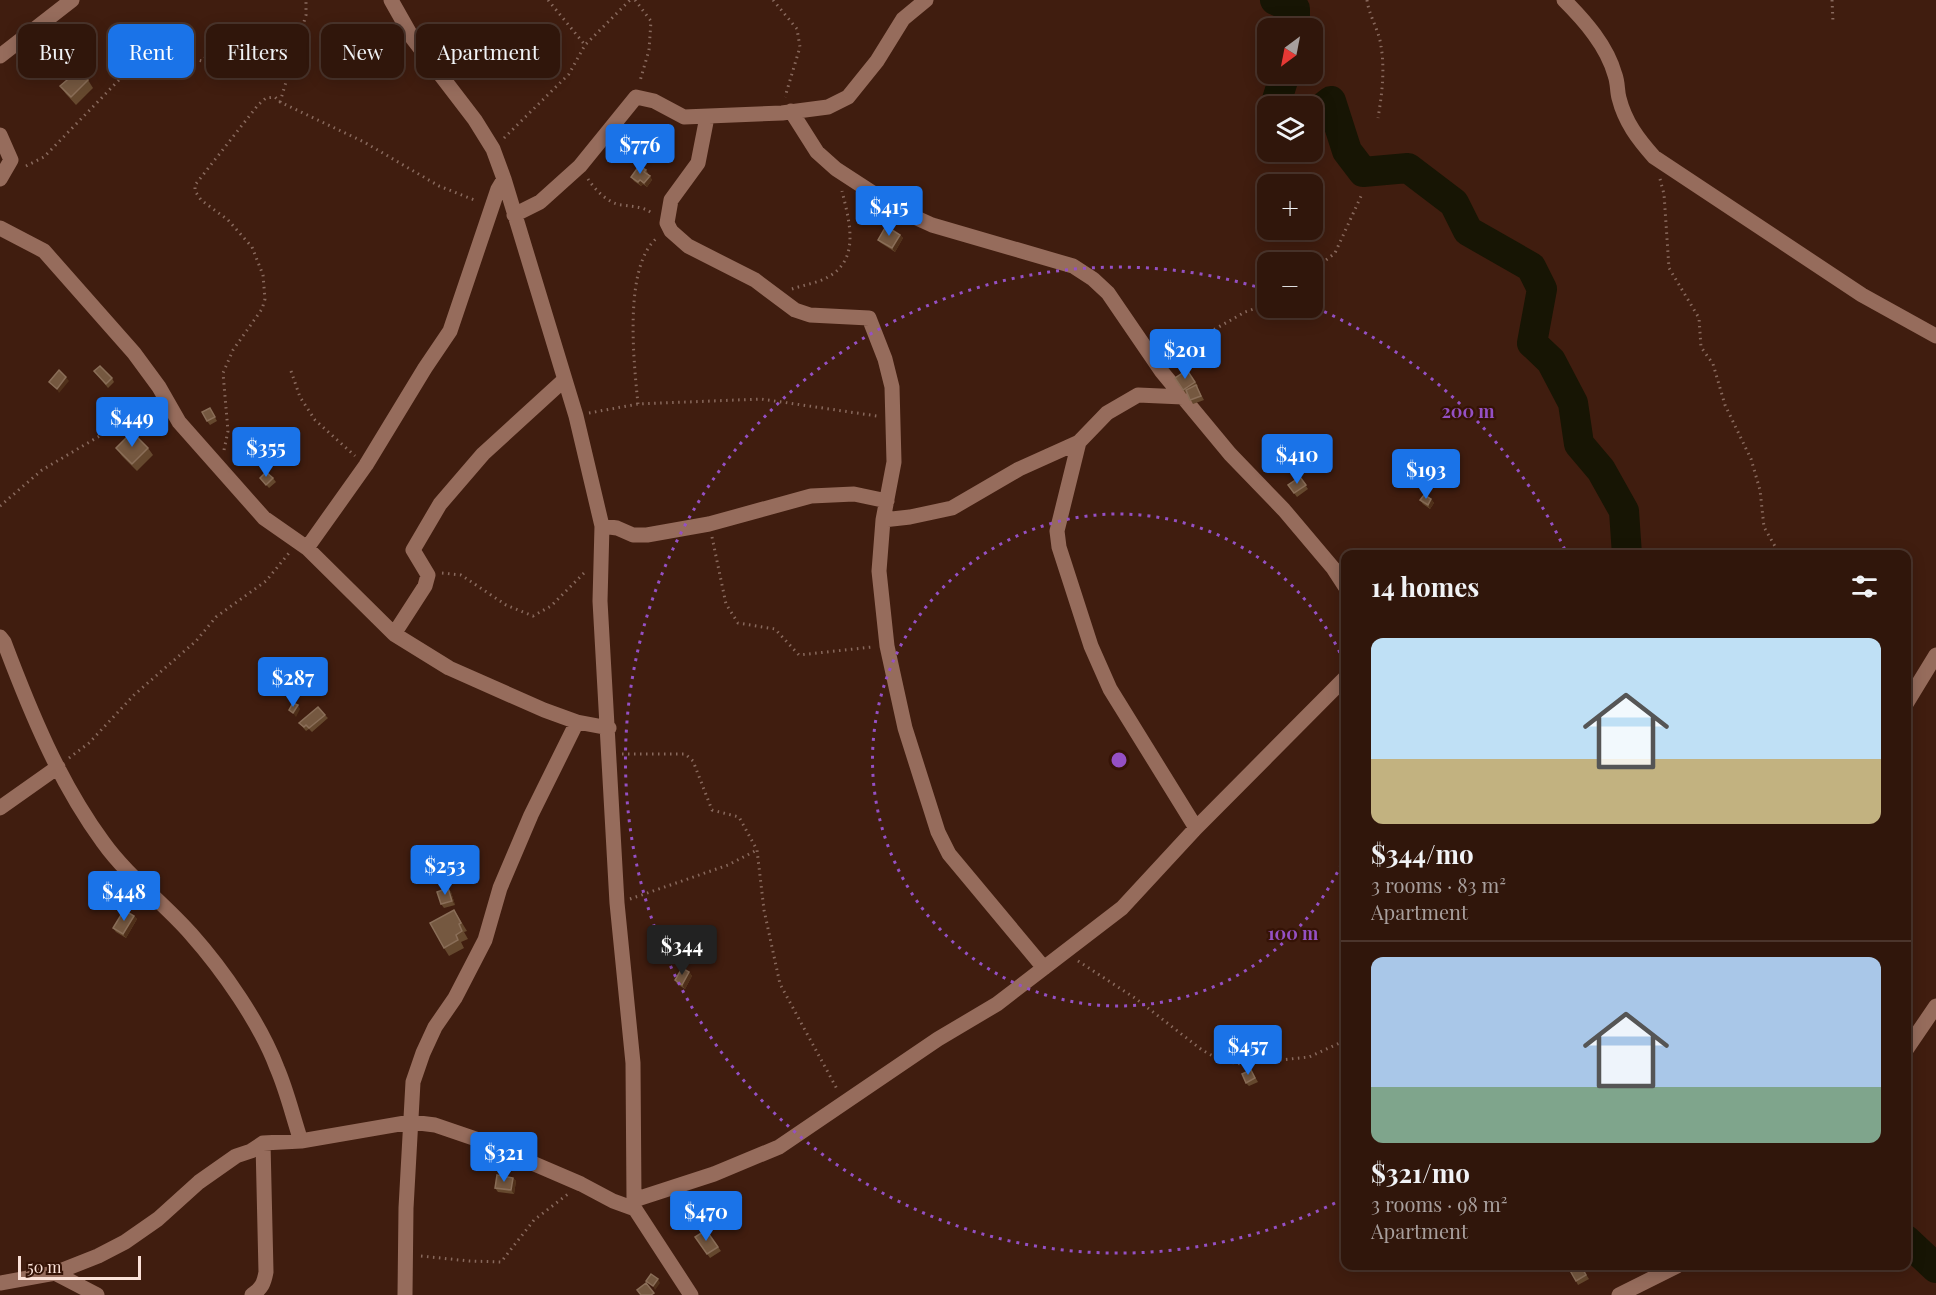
<!DOCTYPE html>
<meta charset="utf-8">
<style>
:root{--surface:#30160b;--page:#3c2319;--text:#f1f3f6;--muted:#a89f9d;--line:#4b352c;--accent:#1a73e8}
body{margin:0;font-family:"Playfair Display",serif;background:var(--page);color:var(--text);height:100vh;display:flex;flex-direction:column;font-size:22px;white-space:nowrap}
*{box-sizing:border-box;margin:0}
p{font-size:20px;color:var(--muted)}
.icon{flex:none;width:33px;height:33px;fill:none;stroke:currentColor;stroke-width:2;stroke-linecap:round;stroke-linejoin:round}
.map{position:relative;flex:1;overflow:hidden}
.sheet{position:absolute;left:1341px;top:550px;width:570px;height:720px;display:flex;flex-direction:column;background:var(--surface);border-radius:12px;box-shadow:0 3px 15px #0003,0 0 0 2px var(--line)}
.sheet>*{flex:none}
.hud{position:absolute;left:18px;top:24px;width:570px;height:54px;display:flex;gap:12px}
.needle{width:39px;rotate:212deg}
.tools{position:absolute;left:1257px;top:18px;display:grid;gap:12px}
.tools a{display:grid;place-items:center;width:66px;height:66px;border-radius:12px;background:var(--surface);box-shadow:0 3px 15px #0003,0 0 0 2px var(--line);font-size:30px}
.scale{position:absolute;left:18px;bottom:15px;width:123px;box-sizing:border-box;padding-left:6px;border:3px solid #fbe2d9;border-top:0;font-size:16px;line-height:21px;white-space:nowrap;color:#fbe2d9;-webkit-text-stroke:4px #351306;paint-order:stroke}
.price{position:absolute;translate:-50% -51px;padding:0 14px;border-radius:6px;background:var(--accent);color:#fff;font-size:20px;line-height:39px;filter:drop-shadow(0 2px 3px #0008)}
.price::after{content:'';position:absolute;left:50%;top:36px;width:18px;height:14px;margin-left:-9px;background:inherit;clip-path:polygon(0 0,100% 0,50% 100%)}
.price.current{background:#222;color:#fff}
ul{padding:0;list-style:none}
li{display:grid;align-content:center;gap:12px;height:318px;padding:0 30px}
li+li{border-top:2px solid var(--line)}
li span{display:grid;place-items:center;height:186px;border-radius:12px;color:#555}
li>.icon{margin-inline-start:auto}
span .icon{width:108px;height:108px;fill:#fffc;stroke-width:1}
li b{font-size:26px}
h2{display:flex;justify-content:space-between;align-items:center;height:72px;padding:0 30px;font-size:26px}
.tag{padding:0 21px;border-radius:12px;background:var(--surface);box-shadow:0 3px 15px #0003,0 0 0 2px var(--line);font-size:21px;line-height:54px}
.tag.current{background:var(--accent);color:#fff}
.map>svg:first-child{display:block}
.lines{fill:none;stroke-linecap:round;stroke-linejoin:round}
.river{stroke:#171504;stroke-width:30}
.path{stroke:#88695d;stroke-width:3;stroke-dasharray:1.5 4.5;stroke-linecap:butt}
.minor{stroke:#966c5c;stroke-width:15}
.wall{fill:#65482e}
.shaded-wall{fill:#50301a}
.building{fill:#755840;stroke:#8a6e58;stroke-width:1.5}
.ring{fill:none;stroke:#9550c4;stroke-width:3;stroke-dasharray:3 6}
.centre{fill:#9550c4;stroke:#351306;stroke-width:3}
.ring-label{font-size:18px;text-anchor:middle;font-weight:bold;fill:#9550c4;stroke:#351306;stroke-width:4.5;stroke-linejoin:round;paint-order:stroke}
</style>
<div class="map">
<svg width="1936" height="1295" viewBox="0 0 1936 1295">
<rect width="100%" height="100%" fill="#401d0f"/>
<g class="lines">
<path class="river" d="M1275,0L1295,9V28
M1275,106L1285,74
M1312,116L1331,101L1347,151L1363,172L1408,168L1454,203L1468,231L1531,267L1542,289L1532,343L1551,361L1573,403L1579,444L1601,470L1624,511L1627,555
M1906,1240L1936,1268"/>
<path class="path" d="M548,0L585,45
M635,0L651,21L649,50L640,81
M773,0L797,29L800,47L785,97
M1367,0C1369,16 1379,30 1381,46C1385,70 1382,94 1378,118
M1832,0L1833,22
M280,102L306,15V0
M504,138L569,74L585,45L630,0
M26,166L44,157L154,44L172,45L193,59L202,61L223,39L296,54
M588,179C595,190 609,204 622,205C634,207 643,206 653,214
M1660,179L1664,194L1669,268L1699,318L1701,347L1713,364L1725,405L1751,459L1760,490L1764,527L1780,555
M1312,271L1335,253L1362,194
M792,289C803,285 818,283 828,277C861,259 849,220 842,191
M1172,363L1201,337L1245,312L1268,304
M291,371L300,397L315,420L355,456
M638,404C634,364 623,266 657,238
M589,413L638,404L761,399L877,416
M224,450L228,431L223,373L233,350L262,309L265,299L263,275L252,247L228,220L201,200L195,191V185L258,105L266,98L275,97L280,102L364,142L439,186L477,201
M0,506L42,470L103,434L149,400
M712,537L726,604L738,623L775,629L799,655L872,647
M442,573L461,575L506,605L533,616L551,606L585,572
M622,754H685L693,761L712,810L739,817L757,850L764,910L780,984L837,1089
M69,758L89,743L134,695L196,641L216,617L266,581L289,553
M630,899L728,865L757,850
M1078,961L1135,998L1202,1050L1222,1061L1242,1064L1309,1057L1344,1041
M421,1256L469,1261L501,1262L534,1220L568,1194"/>
<path class="minor" d="M391,0L413,39L475,120L493,149L504,179L576,416L602,526L600,601L617,903L633,1063L634,1200L635,1209L691,1295
M1564,0C1585,21 1607,46 1615,75C1618,83 1617,91 1619,98C1625,122 1638,139 1654,157L1862,295L1936,336
M0,56L72,0
M791,111L817,152L836,169L899,210L932,225L1073,266L1093,279L1108,293L1162,372L1230,454L1284,510L1333,568L1346,588
M707,117L698,163L671,200L667,223L671,231L688,246L755,280L795,310L810,315L869,318L885,359L892,387L894,462L883,520L879,571L887,646L905,728L938,832L949,854L1044,968
M0,135L11,160L0,179
M514,215L540,202L580,166L636,97L654,101L684,117L782,113L828,107L848,97L877,61L903,19L926,0
M0,228L44,251L134,353L159,387L179,422L264,518L307,548L394,634L449,668L544,710L577,722L609,728
M1079,442L1057,531L1059,547L1091,646L1110,689L1196,828
M883,520L910,517L952,508L1019,469L1079,442L1107,413L1138,395L1183,397
M602,526L617,528L633,535H647L709,524L811,496L854,494L887,501
M307,548L366,465L425,368L450,331L498,189L504,179
M394,634L425,586L428,575L413,550L440,504L483,454L564,380
M0,637L4,642C30,711 59,782 103,842C128,877 163,902 191,934C223,970 260,1023 277,1068C287,1091 293,1117 301,1141
M1906,704L1936,655
M0,808L58,767
M1906,1050L1936,1006
M634,1200L714,1174L779,1147L938,1039L997,1004L1122,908L1196,828L1346,677
M55,1273L97,1295
M0,1283L55,1273L98,1256L125,1242L158,1219L199,1182L236,1156L251,1151L263,1143L301,1141L411,1122L435,1125L476,1139L581,1184L613,1201L635,1209
M252,1295C262,1288 264,1283 266,1272L263,1143
M405,1295L406,1208L413,1082L423,1053L435,1027L455,998L485,940L500,888L531,815L577,722
M1619,1295L1677,1266"/>
</g>
<path class="wall" d="M69,71L88,80L93,88L76,105L66,94L60,86L72,75Z
M646,170L652,180L647,187L643,184L641,186L634,181L631,177Z
M900,235L903,238L895,252L881,243L878,240Z
M1187,370L1198,386L1197,387L1204,400L1193,404L1187,393L1186,394L1175,378Z
M94,371L112,378L114,382L108,388Z
M212,412L217,421L210,425L207,421Z
M116,448H148L153,455L137,471L122,456Z
M1300,477L1308,489L1297,497L1288,485Z
M260,478H273L276,482L269,488Z
M1431,499L1434,503L1430,509L1423,504L1420,500Z
M325,715L328,718L312,732L309,729L306,731L299,723Z
M448,888L451,892L455,905L444,908L441,904Z
M454,910L467,931L464,932L468,939L461,942L464,948L449,956L444,948Z
M134,916L137,919L126,938L116,932L113,928Z
M689,972L692,976L685,989L677,984L675,980Z
M1251,1070L1258,1082L1249,1086L1246,1083Z
M513,1178L516,1181L514,1194L498,1192L495,1188Z
M706,1230L721,1251L710,1258L695,1237Z
M1581,1266L1589,1279L1578,1285L1576,1281Z"/>
<path class="shaded-wall" d="M650,176L652,180L647,187L644,183Z
M640,180L643,184L641,186L638,182Z
M900,235L903,238L895,252L892,248Z
M66,377L69,381L59,393L57,389Z
M1431,499L1434,503L1430,509L1428,505Z
M298,705L300,709L296,717L293,713Z
M448,888L451,892L455,905L452,901Z
M134,916L137,919L126,938L123,934Z
M689,972L692,976L685,989L682,985Z
M513,1178L516,1181L514,1194L511,1190Z
M658,1279L660,1283L655,1290L653,1286Z"/>
<path class="building" d="M74,66L88,80L71,97L60,86L73,75L69,71Z
M639,166L646,170L644,172L650,176L644,183L640,180L638,182L631,177Z
M886,226L900,235L892,248L878,240Z
M100,366L112,378L106,384L94,371Z
M59,370L66,377L57,389L49,382Z
M1187,370L1195,382L1183,390L1175,378Z
M1196,385L1201,396L1190,400L1186,390Z
M210,408L215,417L207,421L202,412Z
M132,432L148,448L132,464L116,448Z
M266,472L273,478L266,485L260,478Z
M1300,477L1306,485L1294,493L1288,485Z
M1424,495L1431,499L1428,505L1420,500Z
M293,703L298,705L293,713L289,710Z
M318,707L325,715L309,728L306,725L304,727L299,723Z
M448,888L452,901L441,904L437,892Z
M124,910L134,916L123,934L113,928Z
M454,910L461,923L459,924L462,931L456,935L458,940L444,948L430,923Z
M682,968L689,972L682,985L675,980Z
M1251,1070L1255,1078L1246,1083L1242,1074Z
M497,1175L513,1178L511,1190L495,1188Z
M706,1230L718,1247L707,1254L695,1237Z
M1569,1266H1581L1586,1275L1576,1281L1568,1267Z
M651,1274L658,1279L653,1286L646,1281Z
M646,1283L654,1293L651,1295H641L637,1290Z"/>
<g class="ring">
<path d="M1345 856A246 246 0 1 1 1345 664"/>
<path d="M1343 1199A493 493 0 1 1 1267 290M1316 308A493 493 0 0 1 1566 552"/>
</g>
<circle cx="1119" cy="760" r="9" class="centre"/>
<g class="ring-label">
<text x="1468" y="418">200 m</text>
<text x="1293" y="940">100 m</text>
</g>
</svg>
<div class="tools">
<a><svg class="needle" viewBox="-14 -14 28 28"><path d="M0-13l5 13h-10z" fill="#e53935"/><path d="M0 13l5-13h-10z" fill="#a89f9d"/></svg></a>
<a><svg class="icon" aria-label="layers" viewBox="0 0 24 24"><path d="M12 4l9 5-9 5-9-5zM3 14l9 5 9-5"/></svg></a>
<a>+</a>
<a>−</a>
</div>
<div class="scale">50 m</div>
<b class="price" style="left:640px;top:175px">$776</b>
<b class="price" style="left:889px;top:237px">$415</b>
<b class="price" style="left:1185px;top:380px">$201</b>
<b class="price" style="left:132px;top:448px">$449</b>
<b class="price" style="left:266px;top:478px">$355</b>
<b class="price" style="left:1297px;top:485px">$410</b>
<b class="price" style="left:1426px;top:500px">$193</b>
<b class="price" style="left:293px;top:708px">$287</b>
<b class="price" style="left:445px;top:896px">$253</b>
<b class="price" style="left:124px;top:922px">$448</b>
<b class="price current" style="left:682px;top:976px">$344</b>
<b class="price" style="left:1248px;top:1076px">$457</b>
<b class="price" style="left:504px;top:1183px">$321</b>
<b class="price" style="left:706px;top:1242px">$470</b>
<div class="hud">
<a class="tag">Buy</a>
<a class="tag current">Rent</a>
<a class="tag">Filters</a>
<a class="tag">New</a>
<a class="tag">Apartment</a>
</div>
<section class="sheet">
<h2>14 homes<svg class="icon" aria-label="filters" viewBox="0 0 24 24"><path d="M4 7h16M4 17h16"/><circle cx="9" cy="7" r="2"/><circle cx="15" cy="17" r="2"/></svg></h2>
<ul>
<li><span style="background:linear-gradient(#bfe0f5 65%,#c2b280 0)"><svg class="icon" aria-label="home" viewBox="0 0 24 24"><path d="M3 11l9-7 9 7M6 9v11h12V9"/></svg></span><div><b>$344/mo</b><p>3 rooms · 83 m²</p><p>Apartment</p></div></li>
<li><span style="background:linear-gradient(#a9c7e8 70%,#7fa58c 0)"><svg class="icon" aria-label="home" viewBox="0 0 24 24"><path d="M3 11l9-7 9 7M6 9v11h12V9"/></svg></span><div><b>$321/mo</b><p>3 rooms · 98 m²</p><p>Apartment</p></div></li>
</ul>
</section>
</div>
